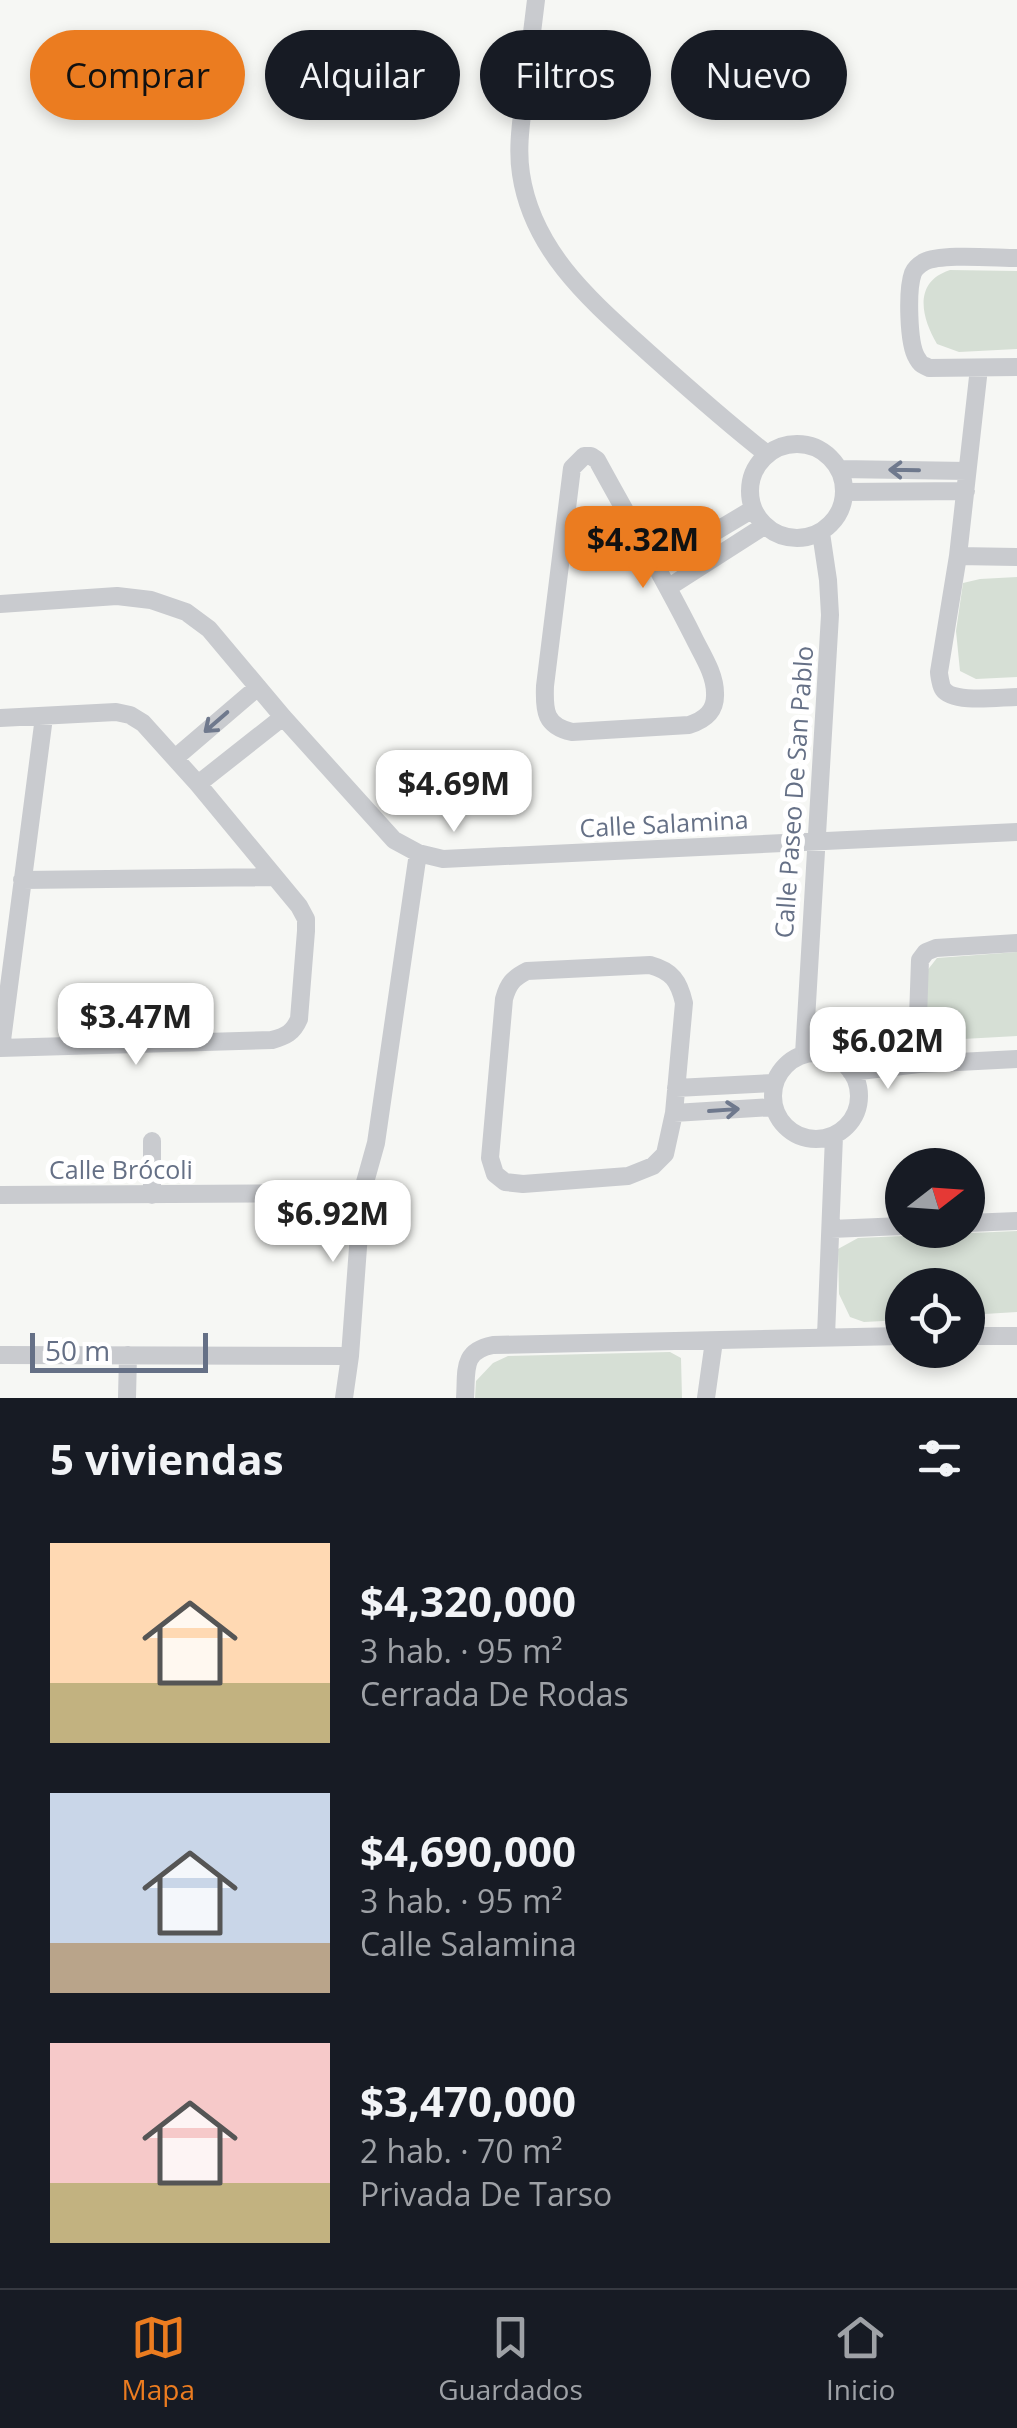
<!DOCTYPE html>
<html lang="es">
<meta charset="utf-8">
<style>
:root{--surface:#171b24;--page:#242831;--text:#f1f3f6;--muted:#9ea1a6;--line:#363941;--accent:#eb7c20}
body{margin:0;font-family:"Open Sans",sans-serif;background:var(--page);color:var(--text);height:100vh;display:flex;flex-direction:column;font-size:38px;white-space:nowrap}
*{box-sizing:border-box;margin:0}
p{font-size:32px;color:var(--muted)}
.icon{flex:none;width:55px;height:55px;fill:none;stroke:currentColor;stroke-width:2;stroke-linecap:round;stroke-linejoin:round}
.map{position:relative;height:1398px;overflow:hidden}
.side{display:flex;flex-direction:column;background:var(--surface);flex:1}
.side>*{flex:none}
.hud{position:absolute;left:30px;top:30px;width:958px;height:90px;display:flex;gap:20px}
.needle{width:65px;rotate:73deg}
.controls{position:absolute;left:885px;top:1148px;display:grid;gap:20px}
.controls a{display:grid;place-items:center;width:100px;height:100px;border-radius:50%;background:var(--surface);box-shadow:0 5px 15px #0003;font-size:50px}
.scale{position:absolute;left:30px;bottom:25px;width:178px;box-sizing:border-box;padding-left:10px;border:5px solid #657086;border-top:0;font-size:28px;line-height:35px;white-space:nowrap;color:#657086;-webkit-text-stroke:8px #fff;paint-order:stroke}
.price{position:absolute;translate:-50% -85px;padding:0 22px;border-radius:20px;background:#fff;color:#222;font-size:32px;line-height:65px;filter:drop-shadow(0 2px 5px #0008)}
.price::after{content:'';position:absolute;left:50%;top:60px;width:30px;height:22px;margin-left:-15px;background:inherit;clip-path:polygon(0 0,100% 0,50% 100%)}
.price.active{background:var(--accent);color:#111}
ul{padding:0;list-style:none}
li{display:flex;align-items:center;gap:30px;height:250px;padding:0 50px}
li span{display:grid;place-items:center;flex:none;width:280px;height:200px;border-radius:0px;color:#555}
li>.icon{margin-inline-start:auto}
span .icon{width:120px;height:120px;fill:#fffc;stroke-width:1}
li b{font-size:42px}
h2{display:flex;justify-content:space-between;align-items:center;height:120px;padding:0 50px;font-size:42px}
.chip{padding:0 35px;border-radius:45px;background:var(--surface);box-shadow:0 5px 15px #0003;font-size:35px;line-height:90px}
.chip.active{background:var(--accent);color:#111}
.tab-bar{display:flex;justify-content:space-around;align-items:center;height:140px;border-top:2px solid var(--line);background:var(--surface);font-size:28px;color:var(--muted)}
.tab-bar a{display:grid;justify-items:center;gap:5px}
.tab-bar .active{color:var(--accent)}
.map>svg:first-child{display:block}
.green{fill:#d6dfd5}
.lines{fill:none;stroke-linecap:round;stroke-linejoin:round}
.minor{stroke:#c9cbcf;stroke-width:18}
.oneway{stroke:#6f798d}
.labels{text-anchor:middle;stroke-width:10;stroke-linejoin:round;paint-order:stroke}
.street-label{font-size:25px;fill:#657086;stroke:#fff}
</style>
<div class="map">
<svg width="1017" height="1398" viewBox="0 0 1017 1398">
<rect width="100%" height="100%" fill="#f6f7f4"/>
<path class="green" d="M950,270L1017,271V349L959,352L937,344C921,317 913,282 950,270Z
M1017,577V677L976,679L960,671L956,631L963,583L980,579Z
M1017,952V1036L945,1040L932,1032L926,1013V972L937,958Z
M1017,1231V1312L968,1315V1285H902V1320L864,1322L850,1317L839,1294L838,1249L858,1238Z
M670,1352L681,1358L682,1398H475L476,1381L493,1363L508,1356Z"/>
<g class="lines">
<path class="minor" d="M536,0C532,33 528,66 524,98C521,123 517,149 521,174C533,254 595,304 651,355C689,389 727,423 767,454
M1017,258C995,258 941,253 924,262C919,265 915,268 913,273C907,289 908,344 917,358C921,365 922,364 929,368L1017,367
M979,368L958,556L939,672C939,674 941,687 943,689C953,704 1000,697 1017,697
M750 491a47 47 0 1 1 94 0a47 47 0 1 1-94 0Z
M584,456H591L597,460C629,519 663,576 693,636C701,653 715,673 715,693C716,711 705,720 689,725L572,732C545,726 544,711 545,686L572,468Z
M840,469L967,471
M845,492L966,491
M958,556L1017,557
M656,567L753,509
M669,587L764,526
M0,604L117,596L151,600L186,612L209,629L283,717L394,840L418,853L443,859L1017,832
M0,718L116,712L130,715L143,723L198,784L299,906L306,919V931L299,1019C293,1033 286,1036 272,1040L0,1048
M175,758L258,687
M198,784L283,717
M22,880L273,877
M650,965C672,971 679,981 684,1003L674,1113L665,1154L653,1166L628,1176L523,1184L505,1182L495,1174L490,1158L504,999C508,984 513,978 527,971Z
M1,1048L44,717
M773 1096a43 43 0 1 1 86 0a43 43 0 1 1-86 0Z
M804,1054L830,615L828,580L821,533
M827,1054L917,1047
M919,1064L917,1047L920,960L926,952L936,948L1017,943
M851,1072L919,1064L1017,1059
M676,1088L774,1083
M674,1113L774,1107
M152,1141V1195
M0,1195L362,1193
M968,1223L1017,1221
M831,1229L902,1226
M826,1336L834,1136
M968,1336H1017
M0,1355L350,1356
M127,1398L128,1355
M344,1398L350,1356L362,1193L376,1143L418,853
M465,1398C467,1371 461,1351 493,1345L902,1336
M706,1398L714,1341"/>
</g>
<defs><path id="oneway-shaft" d="M-6 0H5M1.5-3L5.5 0L1.5 3" fill="none" stroke-width="1.6" stroke-linecap="round" stroke-linejoin="round" transform="scale(2.5)"/></defs>
<g class="oneway">
<use href="#oneway-shaft" transform="translate(904 470) rotate(-179)"/>
<use href="#oneway-shaft" transform="translate(216 722) rotate(139)"/>
<use href="#oneway-shaft" transform="translate(724 1110) rotate(-4)"/>
</g>
<g class="labels">
<g class="street-label">
<text transform="translate(794 792) rotate(-86)" y="9">Calle Paseo De San Pablo</text>
<text transform="translate(664 824) rotate(-3)" y="9">Calle Salamina</text>
<text x="121" y="1179">Calle Brócoli</text>
</g>
</g>
</svg>
<div class="controls">
<a><svg class="needle" viewBox="-14 -14 28 28"><path d="M0-13l5 13h-10z" fill="#e53935"/><path d="M0 13l5-13h-10z" fill="#9ea1a6"/></svg></a>
<a><svg class="icon" aria-label="locate" viewBox="0 0 24 24"><circle cx="12" cy="12" r="6"/><path d="M12 2v4M12 18v4M2 12h4M18 12h4"/></svg></a>
</div>
<div class="scale">50 m</div>
<b class="price active" style="left:643px;top:591px">$4.32M</b>
<b class="price" style="left:454px;top:835px">$4.69M</b>
<b class="price" style="left:136px;top:1068px">$3.47M</b>
<b class="price" style="left:888px;top:1092px">$6.02M</b>
<b class="price" style="left:333px;top:1265px">$6.92M</b>
<div class="hud">
<a class="chip active">Comprar</a>
<a class="chip">Alquilar</a>
<a class="chip">Filtros</a>
<a class="chip">Nuevo</a>
</div>
</div>
<section class="side">
<h2>5 viviendas<svg class="icon" aria-label="filters" viewBox="0 0 24 24"><path d="M4 7h16M4 17h16"/><circle cx="9" cy="7" r="2"/><circle cx="15" cy="17" r="2"/></svg></h2>
<ul>
<li><span style="background:linear-gradient(#ffd9b3 70%,#c2b280 0)"><svg class="icon" aria-label="home" viewBox="0 0 24 24"><path d="M3 11l9-7 9 7M6 9v11h12V9"/></svg></span><div><b>$4,320,000</b><p>3 hab. · 95 m²</p><p>Cerrada De Rodas</p></div></li>
<li><span style="background:linear-gradient(#c9d6e8 75%,#b9a48a 0)"><svg class="icon" aria-label="home" viewBox="0 0 24 24"><path d="M3 11l9-7 9 7M6 9v11h12V9"/></svg></span><div><b>$4,690,000</b><p>3 hab. · 95 m²</p><p>Calle Salamina</p></div></li>
<li><span style="background:linear-gradient(#f6c9c9 70%,#c2b280 0)"><svg class="icon" aria-label="home" viewBox="0 0 24 24"><path d="M3 11l9-7 9 7M6 9v11h12V9"/></svg></span><div><b>$3,470,000</b><p>2 hab. · 70 m²</p><p>Privada De Tarso</p></div></li>
</ul>
</section>
<nav class="tab-bar">
<a class="active"><svg class="icon" aria-label="map" viewBox="0 0 24 24"><path d="M3 6l6-2 6 2 6-2v14l-6 2-6-2-6 2zM9 4v14M15 6v14"/></svg>Mapa</a>
<a><svg class="icon" aria-label="saved" viewBox="0 0 24 24"><path d="M7 4h10v16l-5-4-5 4z"/></svg>Guardados</a>
<a><svg class="icon" aria-label="home" viewBox="0 0 24 24"><path d="M3 11l9-7 9 7M6 9v11h12V9"/></svg>Inicio</a>
</nav>
